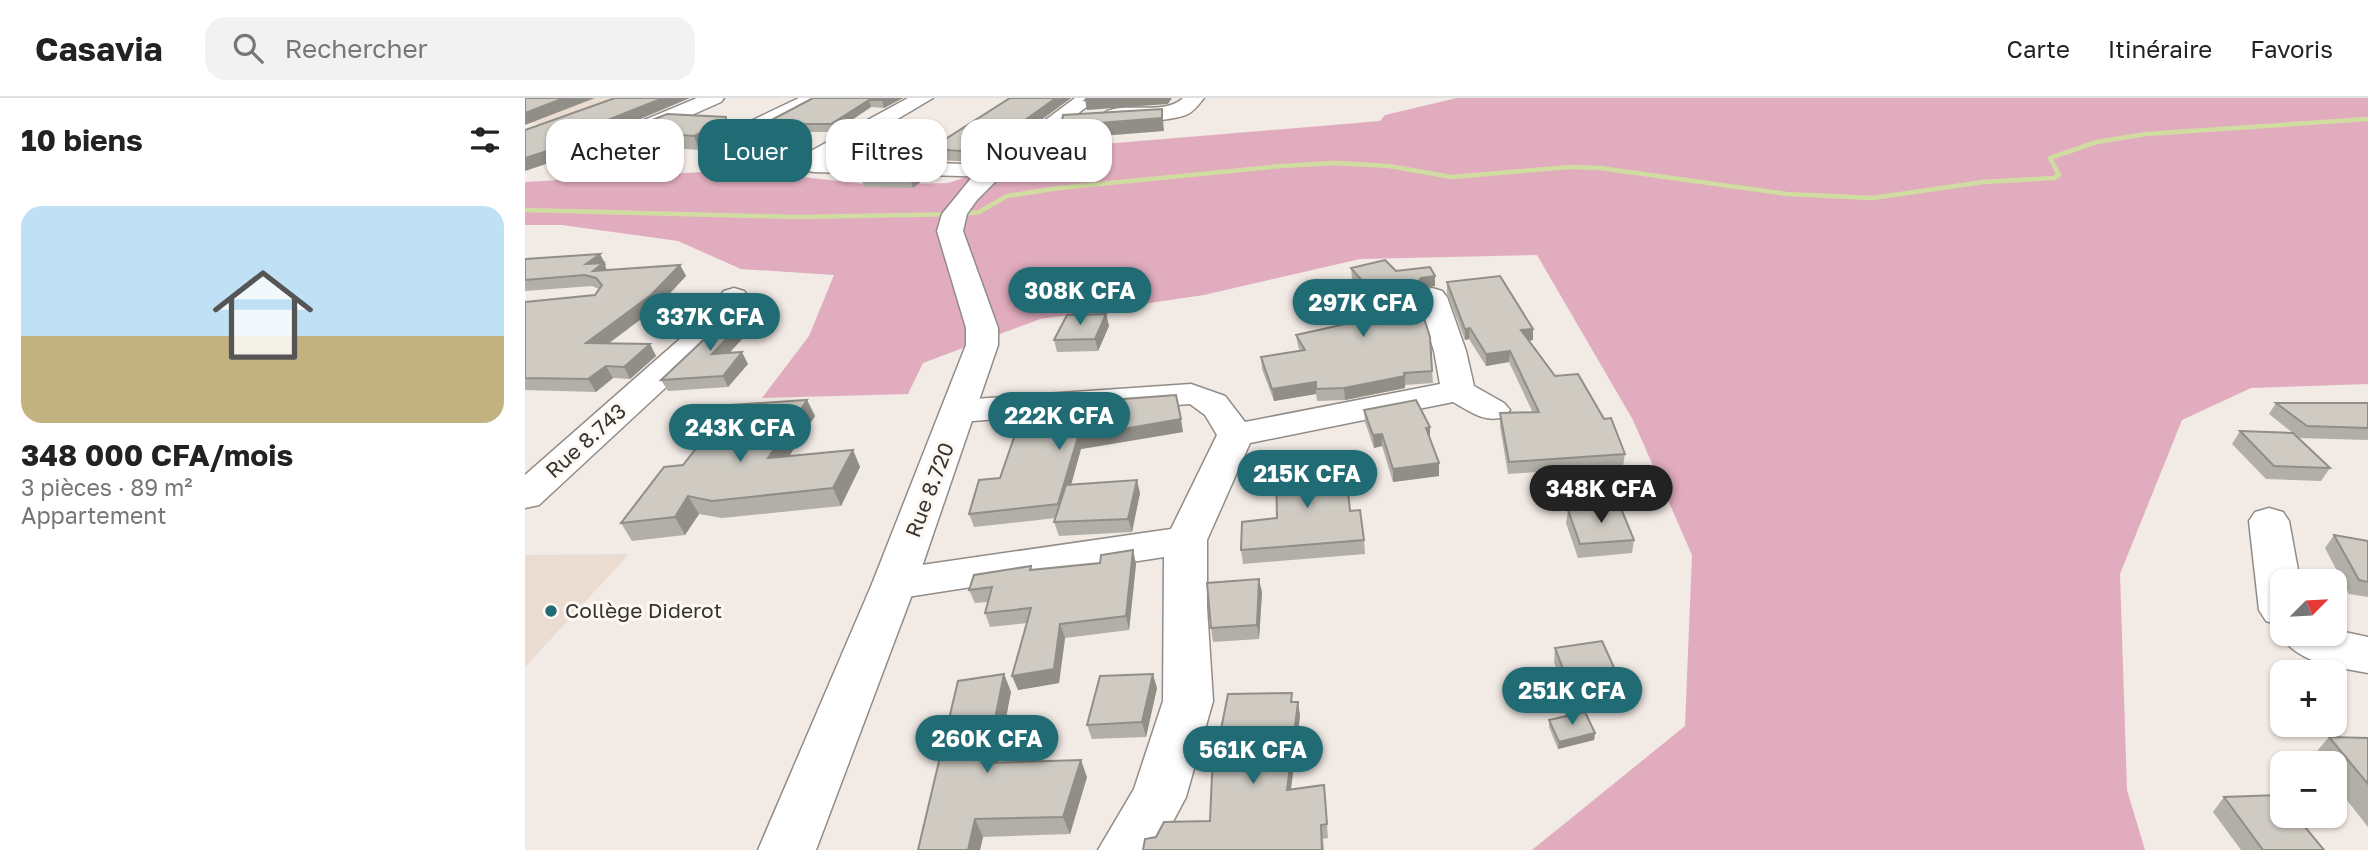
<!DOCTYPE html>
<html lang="fr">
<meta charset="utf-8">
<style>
:root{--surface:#fff;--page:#f2f2f2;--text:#222;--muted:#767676;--line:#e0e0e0;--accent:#206b74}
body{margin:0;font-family:"Golos Text",sans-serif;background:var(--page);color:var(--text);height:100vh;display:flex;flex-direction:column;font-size:26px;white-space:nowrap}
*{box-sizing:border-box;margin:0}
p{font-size:23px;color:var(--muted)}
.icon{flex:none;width:38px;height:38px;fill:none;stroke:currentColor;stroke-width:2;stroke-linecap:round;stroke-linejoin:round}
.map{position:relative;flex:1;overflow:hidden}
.sheet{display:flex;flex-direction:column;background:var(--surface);width:525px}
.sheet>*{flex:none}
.top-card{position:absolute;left:21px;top:21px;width:665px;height:63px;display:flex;gap:14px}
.needle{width:46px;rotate:66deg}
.tools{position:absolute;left:1745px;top:471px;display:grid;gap:14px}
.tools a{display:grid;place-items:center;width:77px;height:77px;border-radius:14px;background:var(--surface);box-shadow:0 2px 5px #0004;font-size:35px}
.price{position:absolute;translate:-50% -60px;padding:0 16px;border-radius:24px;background:var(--accent);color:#fff;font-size:23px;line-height:46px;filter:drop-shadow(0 2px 4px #0008)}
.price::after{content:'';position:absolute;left:50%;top:42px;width:21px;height:16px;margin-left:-10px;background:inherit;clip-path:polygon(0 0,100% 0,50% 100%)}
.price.selected{background:#222;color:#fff}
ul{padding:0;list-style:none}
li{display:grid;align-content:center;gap:14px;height:371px;padding:0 21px}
li span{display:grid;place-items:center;height:217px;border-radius:21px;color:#555}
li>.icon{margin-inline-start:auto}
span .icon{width:126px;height:126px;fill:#fffc;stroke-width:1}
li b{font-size:30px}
h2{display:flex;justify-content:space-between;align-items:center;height:84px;padding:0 21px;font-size:30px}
.chip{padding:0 24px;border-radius:21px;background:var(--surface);box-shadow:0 2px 5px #0004;font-size:24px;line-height:63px}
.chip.selected{background:var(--accent);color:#fff}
header{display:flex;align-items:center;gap:42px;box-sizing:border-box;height:98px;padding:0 35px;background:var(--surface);border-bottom:2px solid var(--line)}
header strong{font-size:33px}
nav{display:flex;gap:38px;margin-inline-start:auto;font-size:24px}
.search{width:490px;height:63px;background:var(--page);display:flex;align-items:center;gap:18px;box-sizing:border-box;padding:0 24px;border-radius:21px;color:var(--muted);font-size:26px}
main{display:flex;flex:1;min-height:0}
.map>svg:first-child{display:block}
.built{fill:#ebdcd2}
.green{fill:#e1acbd}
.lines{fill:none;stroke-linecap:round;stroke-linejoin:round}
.stream{stroke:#d0dca1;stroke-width:4.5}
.minor-casing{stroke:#928b86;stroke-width:3}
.major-casing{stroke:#928b86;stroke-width:3}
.minor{fill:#fff;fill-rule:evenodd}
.major{fill:#fff;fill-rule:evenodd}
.wall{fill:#b2afa8}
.shaded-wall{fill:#918e88}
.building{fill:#cfcbc3;stroke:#918e88;stroke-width:2}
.poi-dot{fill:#206b74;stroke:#fef8f3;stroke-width:2.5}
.labels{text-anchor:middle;stroke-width:6;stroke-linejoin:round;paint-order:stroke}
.street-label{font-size:21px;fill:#363330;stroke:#fef8f3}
.poi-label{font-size:21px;fill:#363330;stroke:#fef8f3;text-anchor:start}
</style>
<header>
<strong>Casavia</strong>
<div class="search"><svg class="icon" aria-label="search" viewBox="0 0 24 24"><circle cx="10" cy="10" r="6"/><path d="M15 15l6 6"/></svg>Rechercher</div>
<nav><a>Carte</a><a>Itinéraire</a><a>Favoris</a></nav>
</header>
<main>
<section class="sheet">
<h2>10 biens<svg class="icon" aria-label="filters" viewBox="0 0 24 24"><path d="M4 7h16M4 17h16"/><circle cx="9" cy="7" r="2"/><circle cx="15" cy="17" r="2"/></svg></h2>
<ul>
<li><span style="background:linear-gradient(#bfe0f5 60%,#c2b280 0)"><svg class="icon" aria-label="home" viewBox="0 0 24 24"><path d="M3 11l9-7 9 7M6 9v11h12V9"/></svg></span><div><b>348 000 CFA/mois</b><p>3 pièces · 89 m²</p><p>Appartement</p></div></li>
</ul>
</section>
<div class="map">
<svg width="1843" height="752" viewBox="0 0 1843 752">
<rect width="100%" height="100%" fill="#f2eae5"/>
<path class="built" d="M19,0H92L19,26L0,25V7Z
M104,456L0,569V457Z"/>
<path class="green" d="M932,0H1843V286L1726,290L1657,322L1595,476L1602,692L1620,752H1007L1160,628L1167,457L1108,322L1012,157L835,161L679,197L515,221L398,265L383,296L237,300L284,238L309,177L216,171L153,143L37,127H0V84L214,72L349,87L423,85L531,50L855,23L860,17Z"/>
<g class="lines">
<path class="stream" d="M1348,100L1458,84L1529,80L1534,77L1525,60L1572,44L1621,36L1843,21
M0,112L273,119L439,116L454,114L482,98L534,90L756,68L810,65L864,68L926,79L1044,69L1075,70L1262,96L1348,100"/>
<defs>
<path id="minor" d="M172,0H199L196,4L97,48H81L78,43L81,38Z
M274,0H299L227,40H211L208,35L211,30Z
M383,0H408L305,61L465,67L473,69L477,74L473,79L288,74L280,72L272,64L275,59Z
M658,0H679C675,5 669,13 663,16C651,23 583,28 576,18C590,0 637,20 658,0Z
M209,190L219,193L224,199L194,240L14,407L0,410V377L172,226L199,193Z
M907,190L917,193L922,199L941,253L949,288L979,305L985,312L979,319C959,325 946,314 928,304L725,345L682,442V509L688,603L661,699L633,752H573L609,691L638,603L639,459L369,501L353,497L347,486L353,475L369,471L646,431L692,337L680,317L665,306L435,324L423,320L417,313L423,306L435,302L666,286L700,298L720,324L915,286L909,253L892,199L897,193Z
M1744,410L1758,414L1764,423L1775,483H1757V528L1741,523L1734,512L1724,423L1730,414Z
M1757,532V536H1810V532L1843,539V575C1812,569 1772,566 1755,536Z"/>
<path id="major" d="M550,0H573L489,65L452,102L442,116L438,133L473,230V247L391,486L291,752H233L347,486L441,247V230L412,133L417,116L452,73Z"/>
</defs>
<use href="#minor" class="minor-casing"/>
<use href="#major" class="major-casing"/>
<use href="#minor" class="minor"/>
<use href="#major" class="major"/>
</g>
<path class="wall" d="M288,0H378L359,10L346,9L309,34H243L239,26Z
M485,0H546L489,42H476L466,48L455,64L408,62L405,51Z
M207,32L206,37L174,52L107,47L100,33Z
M398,70L401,80L388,90L339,89L336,79Z
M0,161L81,167L80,168L82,172L155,167L161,178L132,209L83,246H125L131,258L105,281L88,280L71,294L0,292V204L70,197L74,191L67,188L0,193Z
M826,170L910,178V188L896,190L892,197L907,273L908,285L880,287V290L820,302L792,303L791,296L749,303L737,271L736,259L775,253L773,248L771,237L858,218L827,180Z
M922,184L1008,242L1004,243L1030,278L1079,321L1100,356L1098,368L983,376L975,328V315H1008L984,264L961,268L944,241L940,242L922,195Z
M227,214L232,225L204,255L223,266L203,289L143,293L136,282Z
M581,216L584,228L573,253L532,254L529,242Z
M282,302L290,318L264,358L328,352L335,369L316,408L197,420L174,416L160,437L107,443L96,425L158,367Z
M1751,305H1843V342L1774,340L1744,316Z
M839,312L905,341L914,365V378L868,384L857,348L849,350L840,324Z
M496,319L658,334L556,351L546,386L615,395L607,434L534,438L529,424L531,420L449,429L444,416L475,380Z
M1715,333L1805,370L1796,383L1741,381L1707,346Z
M1043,412L1109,442L1107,455L1053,460L1041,425Z
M825,413L839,442L840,456L718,466L716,452Z
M1809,437L1843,443V499L1824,496L1800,450Z
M608,452L611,466L604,532L540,540L534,585L493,592L502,525L465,529L460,515L463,504L450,505L444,492L506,468L507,472L575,465Z
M737,494L734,541L688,544L686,530Z
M1030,550L1100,594L1097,608L1060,614L1070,635L1069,642L1033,651L1024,629V622L1056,614L1048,616L1029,564Z
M479,576L486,594L472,664L562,679L545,736L458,739L455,752H393Z
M632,590L621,639L567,641L562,627Z
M768,604H773L775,618L766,691L799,687L803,740L798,741L799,752H618L631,739L685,723Z
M1804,639L1843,640V729L1810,687V665H1792L1787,659Z
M1699,699L1799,752H1716L1688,714Z"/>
<path class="shaded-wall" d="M39,0H70L0,27V15Z
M138,0H165L80,36L76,42L78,47L0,73V60L71,31L75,25Z
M361,0H378L359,10L357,2Z
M531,0H546L489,42L486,32Z
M594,0H647L643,6L562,12L560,2Z
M344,2L346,9L309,34L306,26Z
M637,11L639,33L539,41L536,28Z
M201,19L207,32L206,37L174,52L169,38Z
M474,32L476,42L466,48L455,64L452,54L464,38Z
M398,70L401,80L388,90L385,80Z
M75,156L81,167L80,168L84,176L74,184L61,166Z
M155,167L161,178L132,209L68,257L61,245Z
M910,178V188L896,190L889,200V189L896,180Z
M227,214L232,225L193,267L187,256Z
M581,216L584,228L573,253L570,241Z
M945,230L944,241L940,242V231Z
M1008,231V242L996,244V232Z
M125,246L131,258L105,281L99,269Z
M985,253L984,264L961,268V256Z
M217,254L223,266L203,289L198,278Z
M81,268L88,280L71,294L63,281Z
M880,278V290L820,302L819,290Z
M791,284V296L749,303L747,291Z
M282,302L290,318L252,377L243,360Z
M656,321L658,334L556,351L537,420L533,406L553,339Z
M905,329V342L901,330Z
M857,336V348L849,350L848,337Z
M328,352L335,369L316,408L308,390Z
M914,365V378L868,384V371Z
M612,382L615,395L607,434L603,421Z
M163,398L174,416L160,437L150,419Z
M608,452L611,466L604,532L601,518Z
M734,481L737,494L734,541L732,527Z
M535,526L540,540L534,585L493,592L487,578Z
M479,576L486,594L469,682L461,665Z
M628,576L632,590L621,639L617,624Z
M773,604L775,618L764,706L762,692Z
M1070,635L1069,642L1033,651L1034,644Z
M556,662L562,679L545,736L538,719Z
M450,721L458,739L455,752H443Z"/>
<path class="building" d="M0,0H39L0,15Z
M90,0H138L75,25L71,31L72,37L0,60V32Z
M288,0H361L357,2H344L306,26H239Z
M485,0H531L486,32H474L464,38L452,54L405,51Z
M562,0H594L560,2Z
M637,11V20L536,28L538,17Z
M142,16L201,19V24L169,38L100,33Z
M351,69L398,70L385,80L336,79Z
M75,156L61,166L78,165L68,173L155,167L126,197L61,245L125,246L99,269L81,268L63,281L0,280V204L70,197L77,187L71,180L60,177L0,182V161Z
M860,162L871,173L905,169L910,178L896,180L889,189L905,239L907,273L879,275L880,278L819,290L791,291V284L747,291L736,259L780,252L771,237L866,216L826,170Z
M975,178L1008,231L996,232L1030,278L1053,276L1079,321L1086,320L1100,356L984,364L975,315L1014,314L985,253L961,256L945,230L940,231L922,184Z
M227,214L187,256L217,254L198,278L136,282L190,231L203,215Z
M581,216L570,241L529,242L542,217Z
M651,297L656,321L553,339L533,406L444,416L454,382L475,380L496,319L573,313L598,307V301Z
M282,302L243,360L328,352L308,390L187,403L163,398L150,419L96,425L139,369L158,367L205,307Z
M891,302L905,329L901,330L914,365L868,371L857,336L848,337L839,312Z
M1751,305H1843V330L1782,328Z
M1715,333L1768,335L1805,370L1749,368Z
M820,364L825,413L835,412L839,442L716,452L717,424L752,420L751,370Z
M612,382L603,421L529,424L541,387Z
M1095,408L1109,442L1055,446L1043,412Z
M1809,437L1843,443V484L1834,482Z
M608,452L601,518L535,526L529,571L487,578L506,510L460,515L467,489L444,492L449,477L506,468L505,472L575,465L576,457Z
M734,481L732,527L686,530L682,485Z
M1077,543L1100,594L1050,602L1030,550Z
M479,576L461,665L556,662L538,719L450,721L443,752H393L433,583Z
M628,576L617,624L562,627L575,578Z
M767,595L766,604H773L762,692L799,687L802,726L796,727L797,752H618L620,741L631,739L639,724L685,723L687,677L703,596Z
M1060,614L1070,635L1034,644L1024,622Z
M1804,639L1843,640V686Z
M1755,697L1757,700V718H1771L1799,752H1738L1699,699Z"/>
<circle class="poi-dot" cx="26" cy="513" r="7"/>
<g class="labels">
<g class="street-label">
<text transform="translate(61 343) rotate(-42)" y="7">Rue 8.743</text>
<text transform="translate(405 392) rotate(-69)" y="7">Rue 8.720</text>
</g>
<g class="poi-label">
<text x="40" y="520">Collège Diderot</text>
</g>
</g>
</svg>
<div class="tools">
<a><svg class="needle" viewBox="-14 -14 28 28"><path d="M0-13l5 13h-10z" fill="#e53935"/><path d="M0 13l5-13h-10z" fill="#767676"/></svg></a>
<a>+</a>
<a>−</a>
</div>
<b class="price" style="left:555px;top:229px">308K CFA</b>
<b class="price" style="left:838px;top:241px">297K CFA</b>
<b class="price" style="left:185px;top:255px">337K CFA</b>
<b class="price" style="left:534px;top:354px">222K CFA</b>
<b class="price" style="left:215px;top:366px">243K CFA</b>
<b class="price" style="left:782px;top:412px">215K CFA</b>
<b class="price selected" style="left:1076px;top:427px">348K CFA</b>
<b class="price" style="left:1047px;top:629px">251K CFA</b>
<b class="price" style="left:462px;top:677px">260K CFA</b>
<b class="price" style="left:728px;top:688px">561K CFA</b>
<div class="top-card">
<a class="chip">Acheter</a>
<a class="chip selected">Louer</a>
<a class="chip">Filtres</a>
<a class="chip">Nouveau</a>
</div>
</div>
</main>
